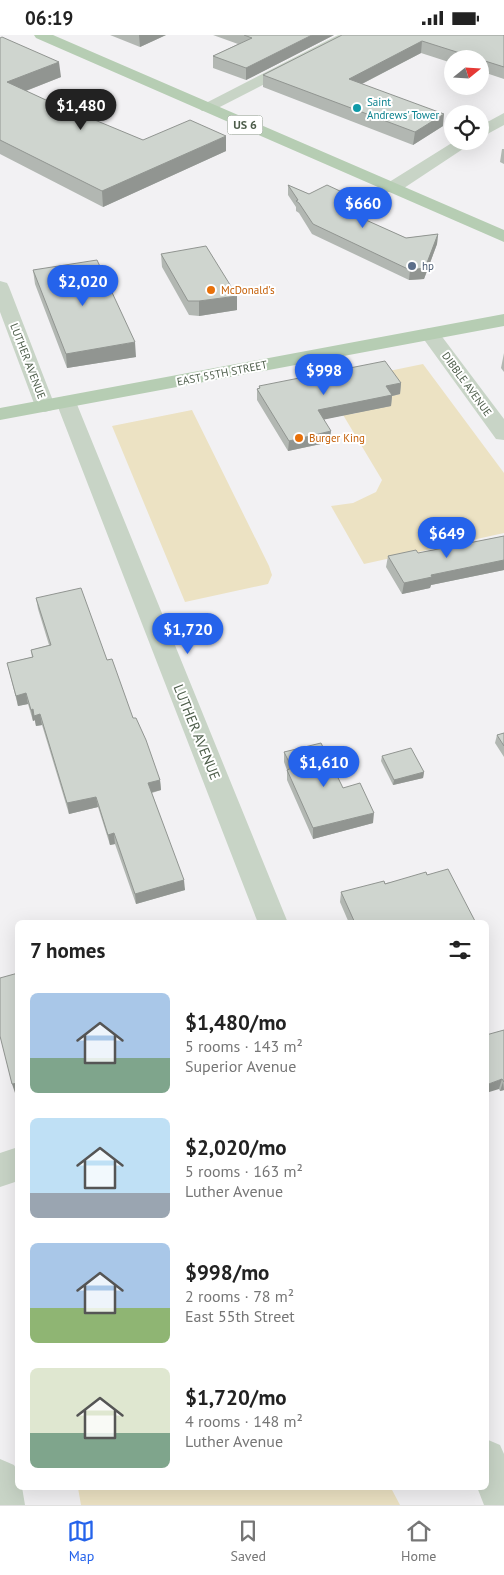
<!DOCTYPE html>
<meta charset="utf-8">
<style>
:root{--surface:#fff;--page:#f2f2f2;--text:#222;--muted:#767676;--line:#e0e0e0;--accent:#2563eb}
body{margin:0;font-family:"PT Sans",sans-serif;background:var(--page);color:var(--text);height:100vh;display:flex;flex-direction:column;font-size:19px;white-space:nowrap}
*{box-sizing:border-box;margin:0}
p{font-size:16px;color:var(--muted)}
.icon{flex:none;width:28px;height:28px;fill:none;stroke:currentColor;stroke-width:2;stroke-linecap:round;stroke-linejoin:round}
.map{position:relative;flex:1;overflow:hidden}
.drawer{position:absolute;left:15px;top:885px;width:474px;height:570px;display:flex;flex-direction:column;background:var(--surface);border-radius:8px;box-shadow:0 5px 20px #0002}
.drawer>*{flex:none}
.needle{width:32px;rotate:72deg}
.tools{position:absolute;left:444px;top:15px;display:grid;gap:10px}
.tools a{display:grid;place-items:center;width:45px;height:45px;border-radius:50%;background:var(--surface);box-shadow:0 5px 20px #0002;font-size:25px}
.price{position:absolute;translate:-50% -42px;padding:0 11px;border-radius:18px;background:var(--accent);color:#fff;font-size:16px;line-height:32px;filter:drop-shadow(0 1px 2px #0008)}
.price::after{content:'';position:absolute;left:50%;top:30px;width:15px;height:11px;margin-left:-8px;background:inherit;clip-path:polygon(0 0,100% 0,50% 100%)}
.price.on{background:#222;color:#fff}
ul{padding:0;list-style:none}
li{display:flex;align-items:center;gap:15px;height:125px;padding:0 15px}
li span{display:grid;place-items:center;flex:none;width:140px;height:100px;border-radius:8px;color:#555}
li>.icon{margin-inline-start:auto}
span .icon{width:60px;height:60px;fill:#fffc;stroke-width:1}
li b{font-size:21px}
h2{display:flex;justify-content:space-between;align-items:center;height:60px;padding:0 15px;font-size:21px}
.status{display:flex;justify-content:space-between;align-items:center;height:35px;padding:0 25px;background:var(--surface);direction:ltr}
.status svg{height:14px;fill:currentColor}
.tabs{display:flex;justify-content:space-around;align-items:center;height:70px;border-top:1px solid var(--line);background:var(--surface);font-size:14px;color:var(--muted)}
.tabs a{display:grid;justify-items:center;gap:2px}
.tabs .on{color:var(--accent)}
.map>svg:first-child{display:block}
.green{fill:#ece2c3}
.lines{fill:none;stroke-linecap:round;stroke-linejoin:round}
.street{fill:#c8d4c6;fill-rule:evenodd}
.primary{fill:#b6cdb3;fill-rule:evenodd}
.wall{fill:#b2b7b2}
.shaded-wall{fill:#919591}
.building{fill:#cfd5cf;stroke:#919591}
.culture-dot{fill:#0f9aa8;stroke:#fff;stroke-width:2}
.service-dot{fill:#5c6f8a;stroke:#fff;stroke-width:2}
.food-dot{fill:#e8710a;stroke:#fff;stroke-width:2}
.labels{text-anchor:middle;stroke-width:4;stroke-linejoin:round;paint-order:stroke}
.far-culture-label{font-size:11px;fill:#0d838f;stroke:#fff;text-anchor:start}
.far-service-label{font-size:11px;fill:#4e5e75;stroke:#fff;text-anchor:start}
.far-food-label{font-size:11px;fill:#c56008;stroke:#fff;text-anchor:start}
.far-street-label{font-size:11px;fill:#4d5d4a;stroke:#fff}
.shield{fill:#fff;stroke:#828e80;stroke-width:1}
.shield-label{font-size:12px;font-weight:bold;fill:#4d5d4a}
.street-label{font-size:14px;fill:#4d5d4a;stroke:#fff}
</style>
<div class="status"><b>06:19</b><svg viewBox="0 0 49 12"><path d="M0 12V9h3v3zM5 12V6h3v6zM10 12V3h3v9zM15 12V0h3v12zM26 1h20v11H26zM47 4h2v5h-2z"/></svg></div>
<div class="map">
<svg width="504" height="1470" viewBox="0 0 504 1470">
<rect width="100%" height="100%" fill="#f2f1f3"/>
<path class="green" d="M423,329L504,438V498L364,529L331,471L353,468L376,457L382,445L324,348L329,347L353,379C370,375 381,363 399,359L384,337Z
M192,375L269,531L272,540L268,549L185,567L112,391Z
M78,1453H391L400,1470H81Z"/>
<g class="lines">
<path class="street" d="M338,0H356L354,3L212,76H202L199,73L202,70Z
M504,78V90L480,103V91Z
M455,106H475L398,157H386L384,153L386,149Z
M0,246L7,248L9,252L55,371L52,375L45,377L38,375L35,371L0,277Z
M430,293L437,295L504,384V405L496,404L420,299L423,295Z
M66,361L73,363L76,367L288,888H258L56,367L59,363Z
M18,1112V1146L0,1152V1118Z
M486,1404L500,1410L504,1419V1470H484L477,1452H486Z
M0,1424L14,1430L18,1437V1452H22L25,1470H0Z"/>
<path class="primary" d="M34,0H53L504,195V207L36,3Z
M504,279V291L0,385V373Z"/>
</g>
<path class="wall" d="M110,0H166L140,12Z
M213,0H334L246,45L213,33V21L238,9Z
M342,0H504V44L480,36V24H452V28L421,18L362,49L443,91L413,110L263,52V40Z
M0,3L61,42L26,56L87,84L143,105L226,116L103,172L0,119Z
M502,114H504V129L500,127Z
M288,150L309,159L355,163L354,173L347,177L406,203L438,199L437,209L424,244L409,245L312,199L299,178L296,176V172L288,160Z
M161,219L237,275L199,281L189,280L162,232Z
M33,235L136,322L67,333L35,249Z
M504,318V337L501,333Z
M401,348L400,359L392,361L391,371L324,384L330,407L288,416L257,365V354L259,353V351Z
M504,501V535L431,550L430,553L402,559L386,532L388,521L418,518Z
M36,563L107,625L160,745L161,755L152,758L185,855L136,869L115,809L110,810L98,772L69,779L42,690L36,691L35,685L33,686L28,669L18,671L7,628L32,622L31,615L49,610L38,574Z
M504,698V722L495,708L497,700Z
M284,717L343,753L373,788L313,804L287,745V735L284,727Z
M382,721L424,737L423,743L393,750L381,726Z
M427,840L476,888H349L340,867L341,857Z
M504,995V1055L500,1056L499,1054Z"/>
<path class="shaded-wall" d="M139,0H166L140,12Z
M312,0H334L246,45V33Z
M422,6L421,18L348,56L349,44Z
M59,27L61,42L10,62L7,47Z
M444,79L443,91L413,110L415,97Z
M226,101V116L103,172L102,156Z
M355,163L354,173L337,182V172Z
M438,199L437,209L424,244L409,245L410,235Z
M237,261V275L199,281V266Z
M135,307L136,322L67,333L66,319Z
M401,348L400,359L392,361L391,371L317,386L318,375L386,351Z
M331,396L330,407L288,416L289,406Z
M504,525V535L431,550L430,553L402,559L404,548L431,540Z
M26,658L28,669L18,671L16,661Z
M33,674L35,685L33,686L31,675Z
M40,679L42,690L36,691L34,681Z
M424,737L423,743L393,750L394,745Z
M160,745L161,755L149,758L148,748Z
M96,762L98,772L69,779L67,768Z
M374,778L373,788L313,804V793Z
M114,798L115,809L110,810L108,800Z
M184,845L185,855L136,869L135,859Z
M502,1044L499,1054L486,1058V1050Z
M503,1047L504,1055L500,1056Z
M18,1048V1058H15L12,1049Z"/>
<path class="building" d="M244,0H312L246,33L213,21L252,3Z
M342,0H504V32L422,6L349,44L444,79L415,97L263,40Z
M2,2L59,27L7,47L87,84L90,83L143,105L190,85L226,101L102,156L0,105V3Z
M288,150L309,159L327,150L355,163L337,172L406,203L438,199L425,233L410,235L313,189L299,168L296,166L298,165Z
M206,211L237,261L199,266H188L161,219Z
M97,225L135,307L66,319L33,235Z
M385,326L401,348L386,351L392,360L318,375L331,396L289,406L257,354L260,353L259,351Z
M504,501V525L431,540L432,542L404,548L388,521L416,515L418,518Z
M81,553L107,625L112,624L133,683H136L146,705L160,745L148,748L184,845L135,859L114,798L108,800L96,762L67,768L40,679L34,681L33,674L31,675L26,658L16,661L7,628L33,622L31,615L51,610L36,563Z
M504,698V711L497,700Z
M321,708L343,753L360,748L374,778L313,793L287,735L292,733L284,717Z
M411,713L424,737L394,745L382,721Z
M448,834L476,888H355L341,857L384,846L385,849L426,837L427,840Z
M18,938V1048L12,1049L0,1001V943Z
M504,995V1047L502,1044L486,1050V1000Z"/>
<circle class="culture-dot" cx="357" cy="73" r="5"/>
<circle class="service-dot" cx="412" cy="231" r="5"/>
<g class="food-dot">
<circle cx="211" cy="255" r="5"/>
<circle cx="299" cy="403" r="5"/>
</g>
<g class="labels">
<g class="far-culture-label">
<text x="367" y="71">Saint<tspan x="367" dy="13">Andrews' Tower</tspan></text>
</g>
<g class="far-service-label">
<text x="422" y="235">hp</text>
</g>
<g class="far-food-label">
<text x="221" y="259">McDonald's</text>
<text x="309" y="407">Burger King</text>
</g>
<g class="far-street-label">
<text transform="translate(28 326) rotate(69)" y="4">LUTHER AVENUE</text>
<text transform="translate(222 338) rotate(-11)" y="4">EAST 55TH STREET</text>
<text transform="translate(467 349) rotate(54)" y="4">DIBBLE AVENUE</text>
</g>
<rect class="shield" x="227.5" y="80.5" width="35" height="19" rx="4"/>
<g class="shield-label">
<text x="245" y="94">US 6</text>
</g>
<g class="street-label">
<text transform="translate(197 697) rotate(68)" y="5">LUTHER AVENUE</text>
</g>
</g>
</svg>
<div class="tools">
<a><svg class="needle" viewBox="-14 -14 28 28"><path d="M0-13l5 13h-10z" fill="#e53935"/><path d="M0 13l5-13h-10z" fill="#767676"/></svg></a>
<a><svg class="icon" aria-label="locate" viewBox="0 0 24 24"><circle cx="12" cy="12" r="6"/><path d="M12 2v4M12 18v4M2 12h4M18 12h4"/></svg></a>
</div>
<b class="price on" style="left:81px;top:96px">$1,480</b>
<b class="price" style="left:363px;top:194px">$660</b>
<b class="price" style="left:83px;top:272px">$2,020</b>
<b class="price" style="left:324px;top:361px">$998</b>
<b class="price" style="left:447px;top:524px">$649</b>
<b class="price" style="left:188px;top:620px">$1,720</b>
<b class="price" style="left:324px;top:753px">$1,610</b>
<section class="drawer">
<h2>7 homes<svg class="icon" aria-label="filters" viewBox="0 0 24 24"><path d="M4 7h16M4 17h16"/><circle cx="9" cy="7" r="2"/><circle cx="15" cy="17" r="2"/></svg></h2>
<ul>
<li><span style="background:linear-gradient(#a9c7e8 65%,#7fa58c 0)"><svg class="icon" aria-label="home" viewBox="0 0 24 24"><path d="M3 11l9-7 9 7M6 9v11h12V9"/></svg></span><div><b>$1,480/mo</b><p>5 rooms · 143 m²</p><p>Superior Avenue</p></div></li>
<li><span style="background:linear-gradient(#bfe0f5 75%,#9aa5b1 0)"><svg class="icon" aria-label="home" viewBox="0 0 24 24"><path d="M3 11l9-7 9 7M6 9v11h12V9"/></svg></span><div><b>$2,020/mo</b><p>5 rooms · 163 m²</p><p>Luther Avenue</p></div></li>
<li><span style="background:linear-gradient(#a9c7e8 65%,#8fb573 0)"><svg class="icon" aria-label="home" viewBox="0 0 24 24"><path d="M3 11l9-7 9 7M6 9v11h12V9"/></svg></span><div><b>$998/mo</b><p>2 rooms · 78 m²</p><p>East 55th Street</p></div></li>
<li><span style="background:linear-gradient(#dfe7d0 65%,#7fa58c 0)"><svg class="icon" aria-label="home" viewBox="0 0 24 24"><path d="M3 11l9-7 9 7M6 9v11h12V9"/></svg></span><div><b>$1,720/mo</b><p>4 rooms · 148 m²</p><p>Luther Avenue</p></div></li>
</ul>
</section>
</div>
<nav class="tabs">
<a class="on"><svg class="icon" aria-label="map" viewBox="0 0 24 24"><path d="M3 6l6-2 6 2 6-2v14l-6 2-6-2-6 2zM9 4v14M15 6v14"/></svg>Map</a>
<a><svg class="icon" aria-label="saved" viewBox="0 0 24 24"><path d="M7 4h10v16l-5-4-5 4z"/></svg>Saved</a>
<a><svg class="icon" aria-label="home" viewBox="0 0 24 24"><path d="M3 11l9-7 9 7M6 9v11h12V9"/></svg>Home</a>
</nav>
